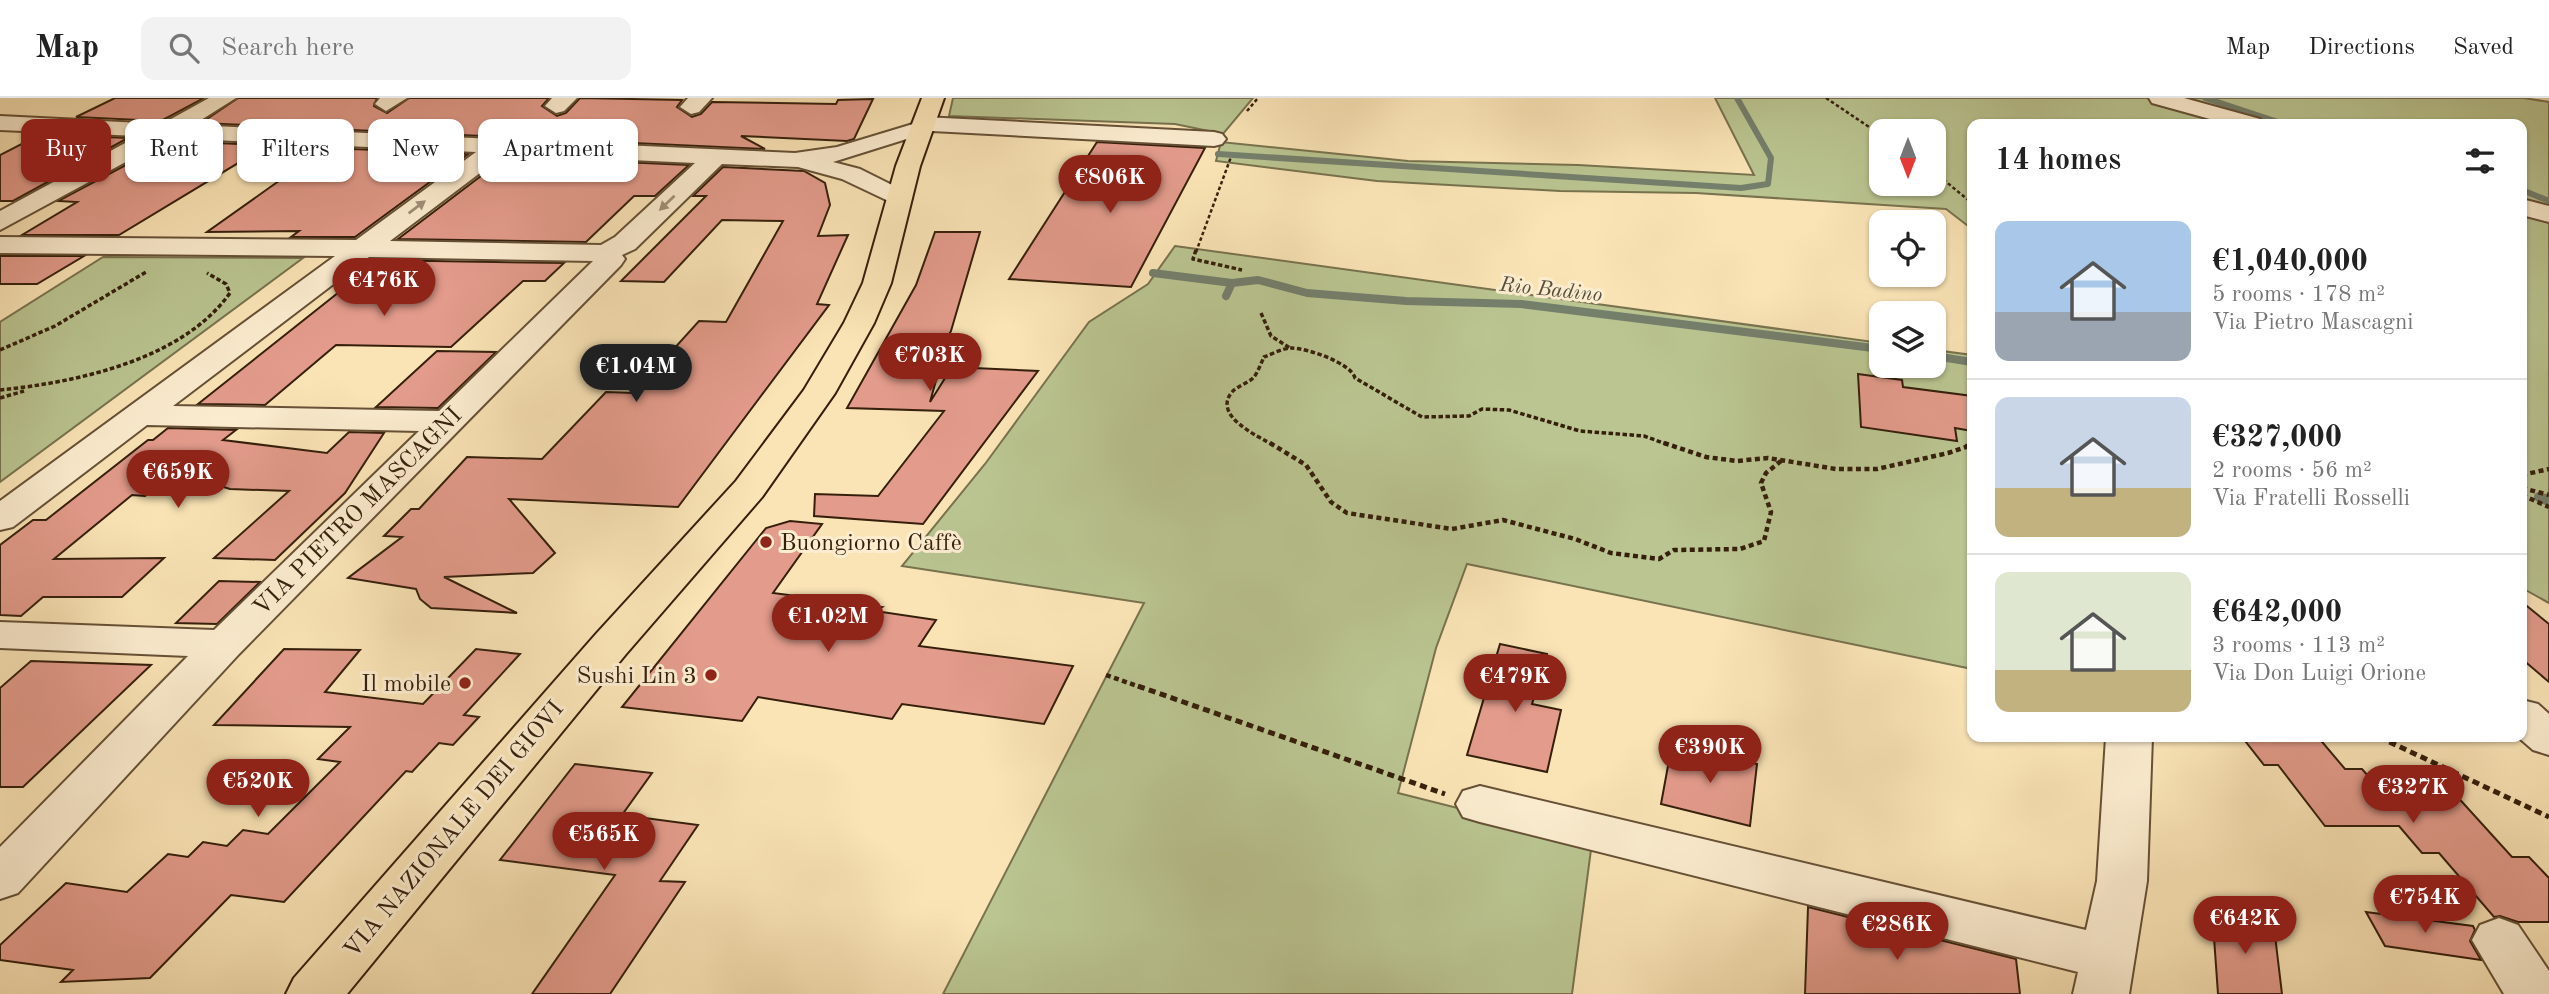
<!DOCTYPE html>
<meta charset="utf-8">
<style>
:root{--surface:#fff;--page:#f2f2f2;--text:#222;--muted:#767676;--line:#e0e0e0;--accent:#8f2418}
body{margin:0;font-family:"Old Standard TT",serif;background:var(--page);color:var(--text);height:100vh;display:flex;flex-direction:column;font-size:26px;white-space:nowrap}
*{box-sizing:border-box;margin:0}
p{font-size:23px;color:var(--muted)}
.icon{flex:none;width:38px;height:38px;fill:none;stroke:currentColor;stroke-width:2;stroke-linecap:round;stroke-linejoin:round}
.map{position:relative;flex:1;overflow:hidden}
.details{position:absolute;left:1967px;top:21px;width:560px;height:623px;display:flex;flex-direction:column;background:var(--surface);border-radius:14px;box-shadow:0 2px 5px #0004}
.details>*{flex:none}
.guide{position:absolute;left:21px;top:21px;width:665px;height:63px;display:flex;gap:14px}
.needle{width:46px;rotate:180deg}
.tools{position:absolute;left:1869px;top:21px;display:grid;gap:14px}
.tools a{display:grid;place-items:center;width:77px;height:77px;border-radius:14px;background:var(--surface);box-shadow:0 2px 5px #0004;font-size:35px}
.price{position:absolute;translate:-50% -60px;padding:0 16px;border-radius:24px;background:var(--accent);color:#fff;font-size:23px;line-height:46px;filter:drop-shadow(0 2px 4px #0008)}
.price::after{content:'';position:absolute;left:50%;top:42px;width:21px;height:16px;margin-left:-10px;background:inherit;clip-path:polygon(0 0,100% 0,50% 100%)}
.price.on{background:#222;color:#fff}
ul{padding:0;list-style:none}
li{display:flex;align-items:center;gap:21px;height:175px;padding:0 28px}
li+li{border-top:2px solid var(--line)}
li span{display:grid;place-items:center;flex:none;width:196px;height:140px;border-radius:14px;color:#555}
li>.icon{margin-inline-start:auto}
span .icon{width:84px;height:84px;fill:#fffc;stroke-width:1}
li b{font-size:30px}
h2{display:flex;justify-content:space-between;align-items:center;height:84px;padding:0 28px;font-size:30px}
.chip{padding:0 24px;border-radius:14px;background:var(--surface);box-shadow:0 2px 5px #0004;font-size:24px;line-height:63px}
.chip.on{background:var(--accent);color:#fff}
header{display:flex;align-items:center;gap:42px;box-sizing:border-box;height:98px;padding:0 35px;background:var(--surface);border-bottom:2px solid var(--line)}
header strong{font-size:33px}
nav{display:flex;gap:38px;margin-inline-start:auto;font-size:24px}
.search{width:490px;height:63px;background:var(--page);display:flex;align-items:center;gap:18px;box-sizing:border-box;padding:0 24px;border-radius:14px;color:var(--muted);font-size:26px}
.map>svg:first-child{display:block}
.green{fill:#bac591;stroke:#78724e;stroke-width:2;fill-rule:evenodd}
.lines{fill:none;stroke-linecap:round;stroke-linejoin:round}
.stream-far2{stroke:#747f6c;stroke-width:6}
.stream-far1{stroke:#747f6c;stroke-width:8}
.stream{stroke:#747f6c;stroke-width:10}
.building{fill:#e39b8b;stroke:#351f0c;stroke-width:2}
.minor-casing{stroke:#665036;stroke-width:4}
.major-casing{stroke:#351f0c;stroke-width:4}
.path-far3{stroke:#351f0c;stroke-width:2.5;stroke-dasharray:3.5 2.5;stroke-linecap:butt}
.path-far2{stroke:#351f0c;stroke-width:3.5;stroke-dasharray:4.5 2.5;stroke-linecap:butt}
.path-far1{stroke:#351f0c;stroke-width:4.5;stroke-dasharray:5 3.5;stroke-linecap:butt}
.path{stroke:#351f0c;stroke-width:5;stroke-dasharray:7 4.5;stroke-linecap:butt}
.minor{fill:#fcedd0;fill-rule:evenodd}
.major{fill:#fae4b6;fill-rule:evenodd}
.oneway{fill:#a29078}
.poi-dot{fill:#8f2418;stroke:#fcedd0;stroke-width:2.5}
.labels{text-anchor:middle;stroke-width:6;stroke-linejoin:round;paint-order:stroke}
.far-water-label{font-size:21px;font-style:italic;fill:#544f3c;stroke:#fcedd0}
.street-label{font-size:24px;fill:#351f0c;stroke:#fcedd0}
.poi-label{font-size:24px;fill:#351f0c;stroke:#fcedd0;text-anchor:end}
</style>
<header>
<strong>Map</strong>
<div class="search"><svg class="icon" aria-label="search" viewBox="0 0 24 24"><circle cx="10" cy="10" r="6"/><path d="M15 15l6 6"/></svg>Search here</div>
<nav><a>Map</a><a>Directions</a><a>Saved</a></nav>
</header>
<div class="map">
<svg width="2549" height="896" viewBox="0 0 2549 896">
<rect width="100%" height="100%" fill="#fae4b6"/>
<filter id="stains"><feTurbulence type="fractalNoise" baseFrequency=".00286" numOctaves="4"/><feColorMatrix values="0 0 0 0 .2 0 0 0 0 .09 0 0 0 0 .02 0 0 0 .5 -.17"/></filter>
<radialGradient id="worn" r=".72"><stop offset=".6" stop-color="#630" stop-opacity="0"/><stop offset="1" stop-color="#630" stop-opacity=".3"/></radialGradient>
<path class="green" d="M953,0H1253L1223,36L1175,26L949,18Z
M1715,0H2524L2549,4V505L2522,490V26H1972V131L1946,111L1696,95L1560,93L1377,83L1216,63L1221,44L1408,63L1578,67L1754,77ZM1881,33H1934V86H1881Z
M1175,148L1881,245V268H1934V252L1972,257V571L1467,466L1436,550L1398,695L1592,744L1572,896H943L1144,505L902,468L985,366L1089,224L1148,186Z
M103,159L303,160L0,384V224Z"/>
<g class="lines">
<path class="stream-far2" d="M2205,0L2284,26
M1218,56L1741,90L1768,86L1771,60L1737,0
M2522,92L2549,103"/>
<path class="stream-far1" d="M1153,175L1232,185
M1226,198L1232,185L1258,182L1307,195L1406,203L1521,206L1881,251
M1934,258L1972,264"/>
<path class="stream" d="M2539,399L2549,403"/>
</g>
<path class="building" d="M115,0H204L161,23L76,19Z
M238,0H377L374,8L387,15L409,0H549L542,8L557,18L566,15L580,0L682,2L677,9L692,19L701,16L712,4L836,6L838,2L873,1L854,41L847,43L741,38L765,51L201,25Z
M41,36L128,40L13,103H0V57Z
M171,43L468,56L355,139H291L299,133L207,134L283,80L263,50L119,137H22L77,104L58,103Z
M1097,44L1205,50L1131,189L1009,181Z
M506,59L689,67L655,98H634L586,144L398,141Z
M723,69L804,73L825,85L830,107L818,138L848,137L817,206L829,207L678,409L509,401L555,455L533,475L444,479L517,515L431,510L420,501L416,491L348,480L402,439L384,438L411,411H419L467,359L542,361L606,294L634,295L699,223L726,224L783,123L722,122L664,184L621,183L706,98H693Z
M935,134H980L951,233L934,268H940L930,304L952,269L1038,273L923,426L814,418L815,396L878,398L944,313L847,310L916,187Z
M0,158H84L37,186H0Z
M370,162L564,165L545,183H523L451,249L336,247L265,307L198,306L363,175H353Z
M437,253L496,254L438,310L376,309Z
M1858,276L1902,282L1903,289L1972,298V333L1955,330L1957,343L1861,329Z
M168,330L236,332L223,342L327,355L349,334L384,335L345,395L275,462L214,460L289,393L230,391L174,374L145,398L132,397L54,461L164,460L122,499H43L21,518L0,517V447L33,422H46L148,342H153Z
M790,423L822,426L773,495L882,509L875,513L936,522L919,548L1073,568L1044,626L902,606L892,621L758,599L742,623L622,609L766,430Z
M219,483L260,484L217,526L176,525Z
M2522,504L2549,526V584L2522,561Z
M1500,546L1547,556L1532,606L1561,612L1547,674L1467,657Z
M284,551L360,552L325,594L423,606L476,551L520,556L464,617L479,619L453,647L439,645L412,674L406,673L284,804L231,797L150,880L61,884L73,872L0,862V847L66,785L127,794L168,756L188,759L203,744L227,748L243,732L268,736L340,664L318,661L350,629L214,627Z
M31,563L151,567L23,689H0V590Z
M2242,639H2318L2345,671H2362L2383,695H2454L2512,759H2529L2549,780V824H2518L2500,818L2494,819L2439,755H2422L2399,728H2325L2278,667H2264Z
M1672,646L1757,666L1750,728L1661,706Z
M575,666L652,675L622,717L698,727L660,783L685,784L610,896H532L615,777L500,762Z
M1808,809L2016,861L2020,896H1805Z
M2212,811L2274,829L2282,896H2218Z
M2366,814L2473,828L2475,832L2470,843L2481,862L2385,848Z"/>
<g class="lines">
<defs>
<path id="minor" d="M209,0H236L193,27L795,55L837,49L913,26L924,19L1214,34L1222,36L1226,41L1222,46L1214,48L932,33L833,64L860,71L908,95L912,100L908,105L899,108L842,81L798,69L722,66L635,151L622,157L625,161L621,167L239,556L18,795L0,801V749L188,558L0,550V524L214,532L419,333L147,327L13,429L0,432V403L335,158L0,155V139L356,142L476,54L170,40L0,132V113L138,38L0,32V18L162,26ZM505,56L695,65L615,139L601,147L390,143ZM369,159L593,163L439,313L173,308Z
M407,0L386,13L375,6L380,0Z
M552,0H577L564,13L556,15L545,8Z
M688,0H712L699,14L691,16L680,9Z
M2149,0H2184L2260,21L2263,26H2228L2152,5Z
M2522,101L2549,108V124L2522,117Z
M2522,602L2538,606L2549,616V657L2533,652L2518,639H2522Z
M2106,639H2152L2147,783L2129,896H2073L2078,874L1480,724L1463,719L1456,706L1463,693L1480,688L2086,832L2097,783Z
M2499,820L2518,827L2549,873V896H2504L2472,842L2480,827Z"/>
<path id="major" d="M922,0H944L920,68L891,185L874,225L835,295L762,399L626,556L347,896H286L294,880L596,536L736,383L804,292L844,225L863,185L896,68Z"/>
</defs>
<use href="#minor" class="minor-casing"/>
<use href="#major" class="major-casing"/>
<path class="path-far3" d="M1826,0L1881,37
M1247,13L1258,0
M1934,74L1972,105
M1196,154L1231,59"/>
<path class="path-far2" d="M1196,152L1193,161L1242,172
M1261,215L1271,238L1290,250
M0,252L55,228L146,174
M0,292C78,284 182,262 230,195L226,186L207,175
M0,300L24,293
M1273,347C1258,338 1212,318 1232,294C1237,288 1249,285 1254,279C1258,274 1261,265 1264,259C1272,256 1283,250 1291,250C1307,250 1351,265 1355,280L1422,319L1469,318L1482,311L1509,312L1580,333L1644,338L1669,347
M1968,347L1972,340"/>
<path class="path-far1" d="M1270,345L1306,367L1331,404L1347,415L1452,431L1503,422L1575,441L1611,455L1659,461L1674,452L1740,451L1764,443L1771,414L1761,385L1766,375L1781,363
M1664,345L1706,359L1737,363L1768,360L1836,371H1877L1948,355L1966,349L1969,345
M2522,377L2549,371
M2522,390L2549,397
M2522,397L2549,409
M1106,577L1143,590"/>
<path class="path" d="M1138,588L1445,696
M2379,639L2549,719"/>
<use href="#minor" class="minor"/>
<use href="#major" class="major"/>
</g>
<defs><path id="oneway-solid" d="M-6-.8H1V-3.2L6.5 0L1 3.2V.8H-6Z" transform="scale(1.75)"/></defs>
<g class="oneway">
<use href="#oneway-solid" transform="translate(667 105) rotate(136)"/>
<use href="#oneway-solid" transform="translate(417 109) rotate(-37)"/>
</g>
<g class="poi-dot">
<circle cx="766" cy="444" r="7"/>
<circle cx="711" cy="577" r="7"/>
<circle cx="465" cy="585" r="7"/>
</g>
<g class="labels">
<g class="far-water-label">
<text transform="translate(1551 191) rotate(6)" y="7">Rio Badino</text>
</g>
<g class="street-label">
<text transform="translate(357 413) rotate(-45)" y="8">VIA PIETRO MASCAGNI</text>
<text transform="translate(453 731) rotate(-50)" y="8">VIA NAZIONALE DEI GIOVI</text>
</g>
<g class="poi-label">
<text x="780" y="452" text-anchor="start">Buongiorno Caffè</text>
<text x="697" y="585">Sushi Lin 3</text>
<text x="451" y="593">Il mobile</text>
</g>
</g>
<rect width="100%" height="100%" filter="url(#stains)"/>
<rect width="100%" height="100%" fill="url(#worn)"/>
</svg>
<div class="tools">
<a><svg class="needle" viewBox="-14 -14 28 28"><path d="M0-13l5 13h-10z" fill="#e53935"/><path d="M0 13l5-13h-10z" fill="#767676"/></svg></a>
<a><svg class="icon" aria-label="locate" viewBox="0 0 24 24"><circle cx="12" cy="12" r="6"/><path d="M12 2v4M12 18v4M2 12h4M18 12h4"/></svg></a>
<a><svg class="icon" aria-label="layers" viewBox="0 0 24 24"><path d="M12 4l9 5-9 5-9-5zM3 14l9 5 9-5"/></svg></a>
</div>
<b class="price" style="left:1110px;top:117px">€806K</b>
<b class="price" style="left:384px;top:220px">€476K</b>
<b class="price" style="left:930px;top:295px">€703K</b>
<b class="price on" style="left:636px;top:306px">€1.04M</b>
<b class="price" style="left:178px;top:412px">€659K</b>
<b class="price" style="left:828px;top:556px">€1.02M</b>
<b class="price" style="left:1515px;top:616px">€479K</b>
<b class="price" style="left:1710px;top:687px">€390K</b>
<b class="price" style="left:258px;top:721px">€520K</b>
<b class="price" style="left:2413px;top:727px">€327K</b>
<b class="price" style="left:604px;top:774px">€565K</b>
<b class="price" style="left:2425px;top:837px">€754K</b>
<b class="price" style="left:2245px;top:858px">€642K</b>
<b class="price" style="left:1897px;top:864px">€286K</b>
<div class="guide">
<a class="chip on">Buy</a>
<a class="chip">Rent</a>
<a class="chip">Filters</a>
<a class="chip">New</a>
<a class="chip">Apartment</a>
</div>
<section class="details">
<h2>14 homes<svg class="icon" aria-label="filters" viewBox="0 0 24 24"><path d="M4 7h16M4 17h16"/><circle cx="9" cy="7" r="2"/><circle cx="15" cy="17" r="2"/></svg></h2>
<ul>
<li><span style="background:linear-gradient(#a9c7e8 65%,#9aa5b1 0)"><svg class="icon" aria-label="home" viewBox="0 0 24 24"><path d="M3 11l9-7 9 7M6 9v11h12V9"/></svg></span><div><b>€1,040,000</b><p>5 rooms · 178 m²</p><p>Via Pietro Mascagni</p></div></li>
<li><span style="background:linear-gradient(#c9d6e8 65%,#c2b280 0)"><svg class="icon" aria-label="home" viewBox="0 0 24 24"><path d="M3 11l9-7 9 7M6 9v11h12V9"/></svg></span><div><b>€327,000</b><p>2 rooms · 56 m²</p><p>Via Fratelli Rosselli</p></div></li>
<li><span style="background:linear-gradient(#dfe7d0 70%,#c2b280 0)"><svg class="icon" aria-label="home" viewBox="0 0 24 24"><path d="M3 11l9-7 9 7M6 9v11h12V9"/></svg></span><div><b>€642,000</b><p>3 rooms · 113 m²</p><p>Via Don Luigi Orione</p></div></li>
</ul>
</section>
</div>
